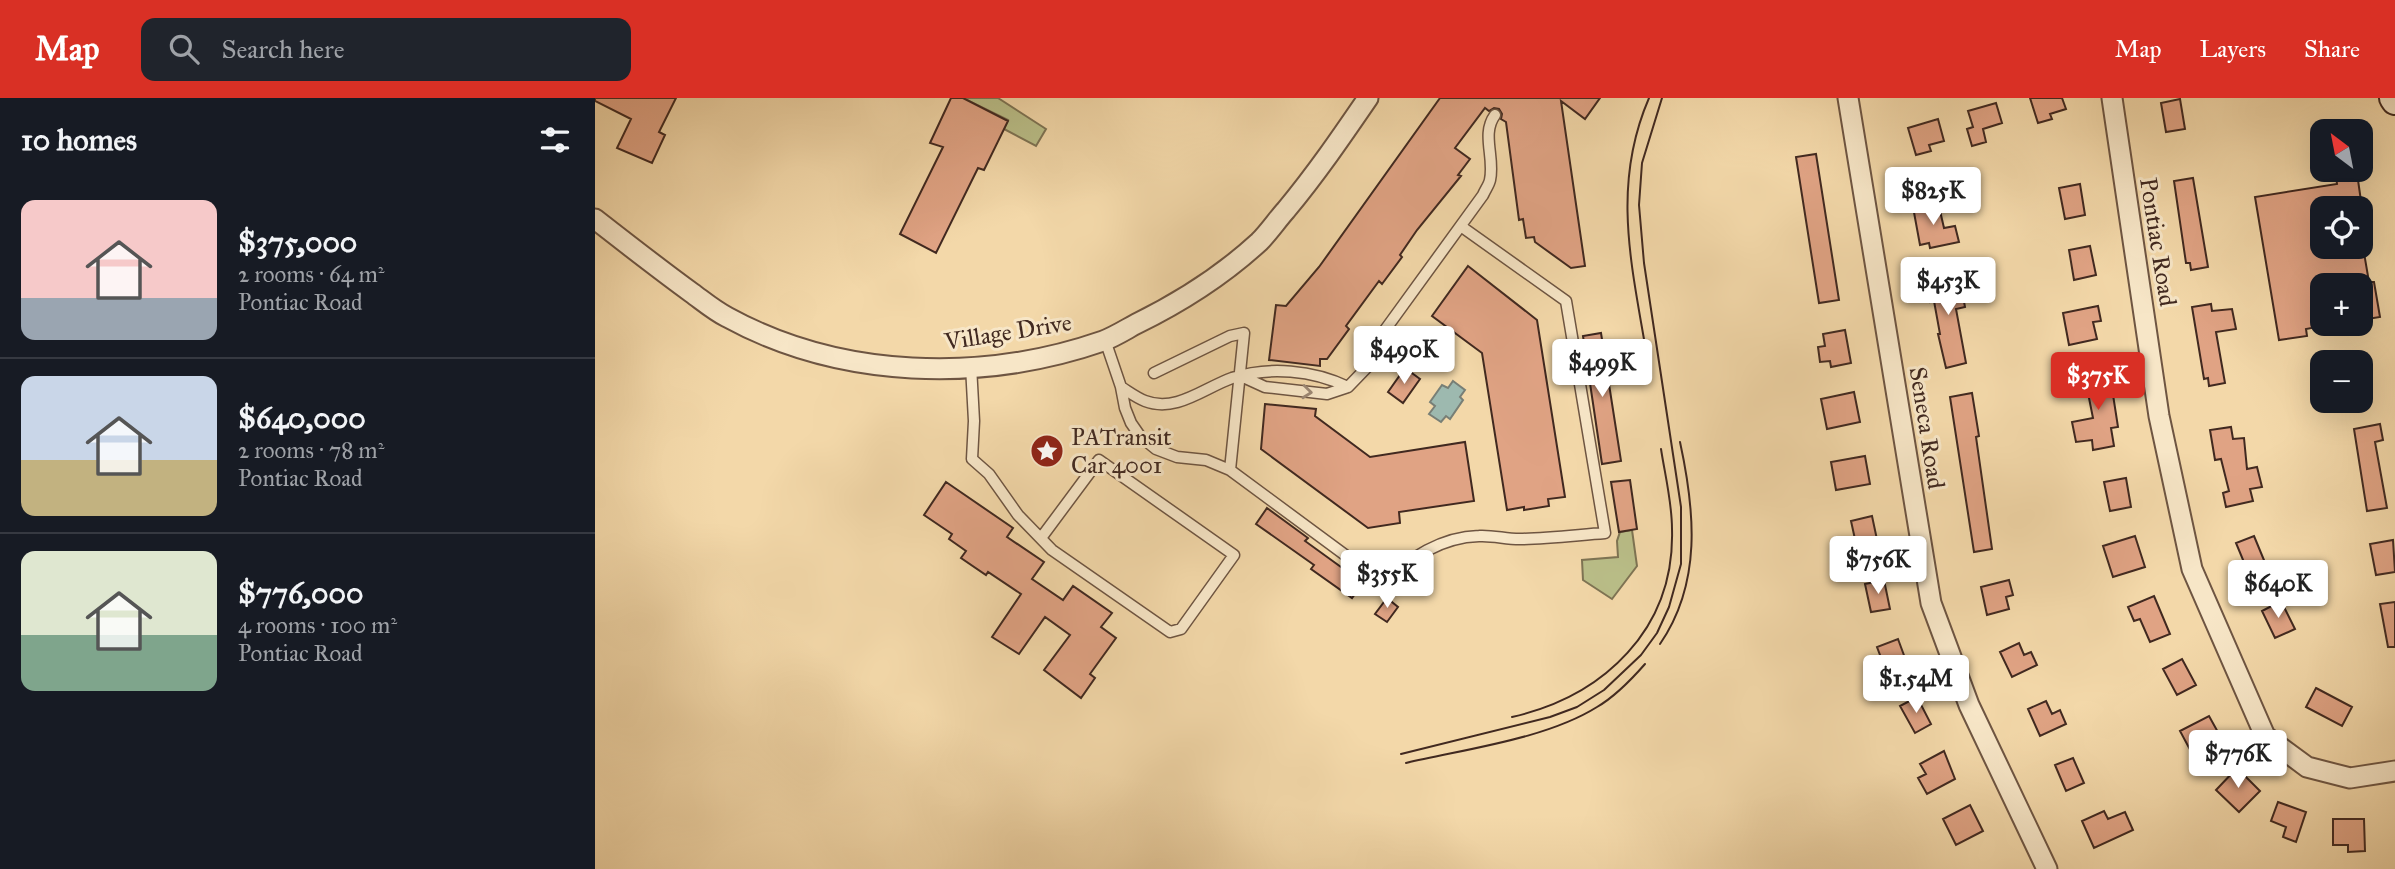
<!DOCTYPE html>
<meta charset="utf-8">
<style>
:root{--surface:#171b24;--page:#20242c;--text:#f1f3f6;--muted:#9ea1a6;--line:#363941;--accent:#d93025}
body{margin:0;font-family:"IM FELL Great Primer",serif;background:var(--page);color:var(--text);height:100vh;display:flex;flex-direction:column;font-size:26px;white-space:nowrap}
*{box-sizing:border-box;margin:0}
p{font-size:23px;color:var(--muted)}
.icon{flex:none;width:38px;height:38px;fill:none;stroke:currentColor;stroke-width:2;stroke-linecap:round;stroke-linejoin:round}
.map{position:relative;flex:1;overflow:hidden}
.drawer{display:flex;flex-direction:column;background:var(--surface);width:595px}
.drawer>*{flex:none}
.needle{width:46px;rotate:328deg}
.tools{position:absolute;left:1715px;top:21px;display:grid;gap:14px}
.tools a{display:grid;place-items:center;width:63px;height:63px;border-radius:14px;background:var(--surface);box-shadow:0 7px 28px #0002;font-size:35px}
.price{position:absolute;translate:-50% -60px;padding:0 16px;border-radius:7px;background:#fff;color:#222;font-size:23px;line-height:46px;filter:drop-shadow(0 2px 4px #0008)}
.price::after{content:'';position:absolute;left:50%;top:42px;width:21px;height:16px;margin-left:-10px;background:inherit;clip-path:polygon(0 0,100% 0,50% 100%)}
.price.selected{background:var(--accent);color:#fff}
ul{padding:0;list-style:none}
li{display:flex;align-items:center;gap:21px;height:175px;padding:0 21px}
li+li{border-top:2px solid var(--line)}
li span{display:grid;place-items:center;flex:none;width:196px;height:140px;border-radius:14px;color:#555}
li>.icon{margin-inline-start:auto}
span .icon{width:84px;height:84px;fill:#fffc;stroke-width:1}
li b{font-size:30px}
h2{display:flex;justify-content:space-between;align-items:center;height:84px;padding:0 21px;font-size:30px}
header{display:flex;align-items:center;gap:42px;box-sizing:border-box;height:98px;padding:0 35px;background:var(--accent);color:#fff}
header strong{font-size:33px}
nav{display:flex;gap:38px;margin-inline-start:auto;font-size:24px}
.search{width:490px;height:63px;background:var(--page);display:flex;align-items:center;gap:18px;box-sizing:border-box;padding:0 24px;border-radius:14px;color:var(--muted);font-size:26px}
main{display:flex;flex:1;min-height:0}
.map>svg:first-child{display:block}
.green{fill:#babf89;stroke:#7e7454;stroke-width:2}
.water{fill:#9db9af;stroke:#787f76;stroke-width:2}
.building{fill:#e0a384;stroke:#412920;stroke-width:2}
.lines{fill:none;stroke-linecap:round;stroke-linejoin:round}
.lane-casing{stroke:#6e5542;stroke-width:13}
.street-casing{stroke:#6e5542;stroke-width:23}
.secondary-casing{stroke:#412920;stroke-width:30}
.lane{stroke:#f7e6c7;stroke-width:10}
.street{stroke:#f7e6c7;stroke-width:19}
.secondary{stroke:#f7e6c7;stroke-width:26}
.tram{stroke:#412920;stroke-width:2}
.oneway{stroke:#9c8874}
.labels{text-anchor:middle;stroke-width:6;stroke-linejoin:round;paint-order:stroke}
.street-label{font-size:24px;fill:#412920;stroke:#f7e6c7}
.poi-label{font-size:24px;fill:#412920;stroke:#f7e6c7;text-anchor:start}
</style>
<header>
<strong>Map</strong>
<div class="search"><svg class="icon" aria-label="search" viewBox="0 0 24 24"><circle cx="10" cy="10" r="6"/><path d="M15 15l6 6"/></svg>Search here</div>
<nav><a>Map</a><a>Layers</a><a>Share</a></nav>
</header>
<main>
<section class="drawer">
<h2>10 homes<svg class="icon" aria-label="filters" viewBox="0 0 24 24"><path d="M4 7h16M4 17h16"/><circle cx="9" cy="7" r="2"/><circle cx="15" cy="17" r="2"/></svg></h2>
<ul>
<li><span style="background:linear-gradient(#f6c9c9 70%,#9aa5b1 0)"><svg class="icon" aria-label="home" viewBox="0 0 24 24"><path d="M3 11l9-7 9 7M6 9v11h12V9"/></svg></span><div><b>$375,000</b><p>2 rooms · 64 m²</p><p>Pontiac Road</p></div></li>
<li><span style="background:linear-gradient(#c9d6e8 60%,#c2b280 0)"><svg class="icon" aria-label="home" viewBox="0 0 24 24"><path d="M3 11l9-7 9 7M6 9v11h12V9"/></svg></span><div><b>$640,000</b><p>2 rooms · 78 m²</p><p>Pontiac Road</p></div></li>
<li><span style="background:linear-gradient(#dfe7d0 60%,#7fa58c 0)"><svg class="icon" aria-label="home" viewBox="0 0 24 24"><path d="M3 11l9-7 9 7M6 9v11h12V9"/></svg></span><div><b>$776,000</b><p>4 rooms · 100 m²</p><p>Pontiac Road</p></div></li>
</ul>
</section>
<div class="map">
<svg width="1800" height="771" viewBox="0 0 1800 771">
<rect width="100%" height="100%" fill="#f3d8a9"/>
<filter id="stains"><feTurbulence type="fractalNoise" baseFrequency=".00286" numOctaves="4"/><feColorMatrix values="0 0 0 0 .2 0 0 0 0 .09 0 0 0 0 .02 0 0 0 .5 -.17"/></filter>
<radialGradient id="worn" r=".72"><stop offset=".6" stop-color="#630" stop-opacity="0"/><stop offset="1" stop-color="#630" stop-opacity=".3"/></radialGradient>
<path class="green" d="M368,0H403L451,31L441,48L409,31L413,22Z
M1037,432L1042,468L1017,501L988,482L987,462L1023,459L1022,443L1025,434Z"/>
<path class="water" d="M858,283L870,292L865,299L868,302L855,321L851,318L846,324L834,316L840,308L835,304L847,287L853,290Z"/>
<path class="building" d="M0,0H81L64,34L70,37L57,65L22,50L36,21L0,3Z
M356,0H368L413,23L389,72L383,70L341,155L305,136L348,49L335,45Z
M845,0H1005L990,21L966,3L990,168L976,170L940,144L939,139L931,140L928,121L924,122L911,24L906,21L907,16L904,11L899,10L894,13L890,10L860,50L875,61L863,77L866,78L822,132L805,157L807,159L787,186L784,183L751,228L754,231L732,261H725V268L674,262L681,207L691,208L724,169Z
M1435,0H1467L1471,11L1455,16L1457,21L1443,25Z
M1585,1L1590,31L1571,34L1566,5Z
M1401,5L1407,25L1388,31L1391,44L1377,48L1372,31L1378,29L1373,13Z
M1343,21L1349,43L1334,47L1336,53L1321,57L1313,30Z
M1221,56L1244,202L1224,205L1201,59Z
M1762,75L1767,110H1727V149H1768L1774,184H1779L1785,219L1766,222V187H1727V228L1711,231L1712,238L1684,242L1660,99L1742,86L1741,78Z
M1598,80L1613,169L1596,172L1595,165H1591L1579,83Z
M1485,86L1490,117L1470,121L1464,90Z
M1343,104L1349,130L1360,128L1364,144L1335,150L1334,145L1325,147L1318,109Z
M1495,148L1501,177L1479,182L1474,152Z
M873,168L942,222L970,399L953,401L954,408L929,412V409L912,412L887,255L837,218Z
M1356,173L1359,194L1367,193L1370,209L1361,211L1371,265L1351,270L1343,236H1345L1339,203L1335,204L1332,189L1336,188L1334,176Z
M1616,206L1617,213L1637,211L1641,231L1621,234L1630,285L1614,288L1613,280L1609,281L1597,209Z
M1503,208L1506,223L1498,224L1502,241L1474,247L1468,215Z
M1250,232L1256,265L1236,269L1235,263L1225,264L1223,249L1230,248L1228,236Z
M1006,235L1026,363L1007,366L988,238Z
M810,270L825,281L808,305L793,294Z
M1514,271L1523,329L1516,330L1519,348L1498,352L1497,342L1481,344L1477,324L1498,320L1489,275Z
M1259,294L1265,324L1232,331L1226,301Z
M1377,295L1384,338L1381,339L1397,451L1379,454L1355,299Z
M670,306L721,311L720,318L775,359L870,344L879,403L804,414L805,425L773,430L666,351Z
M1785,326L1788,342L1780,344L1792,410L1772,413L1759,331Z
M1636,329L1638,341L1649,340L1652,371L1662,369L1667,389L1655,391L1658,403L1631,409L1628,395L1634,393L1626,361L1620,362L1615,332Z
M1270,358L1275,386L1241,392L1236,364Z
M1531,380L1536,409L1515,413L1509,384Z
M1035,382L1042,431L1024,434L1016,384Z
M351,384L418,430L412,439L449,464L437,481L468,502L478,488L517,515L506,529L521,540L495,576L500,580L486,600L449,572L475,537L450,519L424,556L397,539L426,496L393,474L391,477L366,460L371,453L354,441L357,436L329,417Z
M672,410L713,440L710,443L768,485L757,500L716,471L719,467L661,426Z
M1277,418L1284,451L1263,455L1256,423Z
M1540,438L1550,469L1518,479L1508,448Z
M1659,438L1671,467L1653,474L1641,445Z
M1798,442L1800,474L1781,477L1775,446Z
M1289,482L1295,511L1276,514L1270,486Z
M1414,482L1418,497L1411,499L1414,511L1392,517L1386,489Z
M1559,498L1575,536L1555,544L1545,521L1539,523L1533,509Z
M792,500L803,509L792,524L780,516Z
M1686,503L1700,531L1680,540L1667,513Z
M1800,504V549H1793L1785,506Z
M1303,541L1314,571L1293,578L1282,549Z
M1424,545L1429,557L1436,554L1442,567L1417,579L1405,554Z
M1587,561L1601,587L1582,597L1568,571Z
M1721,590L1757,609L1747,628L1711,609Z
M1322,599L1336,626L1320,635L1305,608Z
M1451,603L1457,616L1465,612L1471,626L1445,638L1433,611Z
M1614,618L1629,645L1600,661L1585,633Z
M1349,653L1360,681L1332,696L1323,680L1331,676L1325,666Z
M1478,660L1489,685L1471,693L1460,667Z
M1642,670L1665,693L1644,714L1621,692Z
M1683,704L1711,714L1701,744L1688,739L1691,729L1676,723Z
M1375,707L1388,733L1361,747L1348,721Z
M1509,713L1513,721L1530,714L1538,732L1499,750L1487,723Z
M1738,721H1769L1770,753L1753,754V747H1738Z"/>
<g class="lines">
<defs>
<path id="lane" d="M510,242L526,289L530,310L536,325L545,338L561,351L582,359L611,362L635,372L788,485C815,460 846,439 884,438C899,437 913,442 928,441C955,440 983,437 1010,435L971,203L867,129
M376,268L379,323L377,361L394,376L423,417L457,452L575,534L586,531L639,457L504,362L446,440
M559,275L635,238L649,235L635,372
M526,289C534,294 542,300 550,303C581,315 609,290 637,280C674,268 718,272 753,289L732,296L670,289L646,278
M753,289L780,261L790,232L888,97C890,92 894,87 895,82C900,59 886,36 900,17"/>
<path id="street" d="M1253,0L1336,505L1374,607L1452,771
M1517,0L1564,318L1597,471L1670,638L1712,669L1755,680L1800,673
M0,121C32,146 64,171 97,195C108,203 120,213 132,219C245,281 387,285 508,243C519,239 530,232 541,226C586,204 627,178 664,144C674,134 682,122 691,112C721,76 747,38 773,0"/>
<path id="secondary" d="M1798,0L1800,3"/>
</defs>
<use href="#lane" class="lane-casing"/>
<use href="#street" class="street-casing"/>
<use href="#secondary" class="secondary-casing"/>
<use href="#lane" class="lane"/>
<use href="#street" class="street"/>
<use href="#secondary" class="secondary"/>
<path class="tram" d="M1053,265C1038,172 1015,90 1054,0
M1065,546C1107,485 1100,413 1085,344
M917,619C1009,598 1080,531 1077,431C1077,404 1070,377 1066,351
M806,656L955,619L982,609L1009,592L1046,557L1062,535L1074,509L1086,466V409L1049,165L1044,107L1047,65L1067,0
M811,665C870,651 951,641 1002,609C1021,598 1036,582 1050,566"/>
</g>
<defs><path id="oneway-chevron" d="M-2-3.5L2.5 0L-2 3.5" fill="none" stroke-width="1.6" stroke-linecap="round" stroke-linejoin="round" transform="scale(1.75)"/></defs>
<use class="oneway" href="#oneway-chevron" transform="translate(712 294) rotate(6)"/>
<defs>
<symbol id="sight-disc" viewBox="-11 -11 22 22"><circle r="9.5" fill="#8f2418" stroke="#f7e6c7"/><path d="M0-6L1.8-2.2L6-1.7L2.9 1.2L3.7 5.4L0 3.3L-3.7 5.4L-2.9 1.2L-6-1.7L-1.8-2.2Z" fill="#fff"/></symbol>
</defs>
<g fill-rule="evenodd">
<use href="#sight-disc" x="433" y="334" width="38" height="38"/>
</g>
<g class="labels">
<g class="street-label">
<text transform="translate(1563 144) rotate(81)" y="8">Pontiac Road</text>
<text transform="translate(413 234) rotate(-9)" y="8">Village Drive</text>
<text transform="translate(1332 330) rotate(81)" y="8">Seneca Road</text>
</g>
<g class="poi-label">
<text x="476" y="347">PATransit<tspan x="476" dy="28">Car 4001</tspan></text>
</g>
</g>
<rect width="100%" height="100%" filter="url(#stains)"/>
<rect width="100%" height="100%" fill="url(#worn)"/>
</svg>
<div class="tools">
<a><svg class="needle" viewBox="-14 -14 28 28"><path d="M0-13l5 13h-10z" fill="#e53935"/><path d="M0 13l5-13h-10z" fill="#9ea1a6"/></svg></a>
<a><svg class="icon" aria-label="locate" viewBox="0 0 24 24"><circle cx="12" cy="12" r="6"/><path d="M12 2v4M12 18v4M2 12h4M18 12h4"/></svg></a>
<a>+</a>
<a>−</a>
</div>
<b class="price" style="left:1338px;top:129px">$825K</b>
<b class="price" style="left:1353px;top:219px">$453K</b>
<b class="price" style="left:809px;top:288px">$490K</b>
<b class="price" style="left:1007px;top:301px">$499K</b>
<b class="price selected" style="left:1503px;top:314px">$375K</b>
<b class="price" style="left:1283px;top:498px">$756K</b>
<b class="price" style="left:792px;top:512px">$355K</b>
<b class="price" style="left:1683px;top:522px">$640K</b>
<b class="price" style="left:1321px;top:617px">$1.54M</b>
<b class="price" style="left:1643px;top:692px">$776K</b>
</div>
</main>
